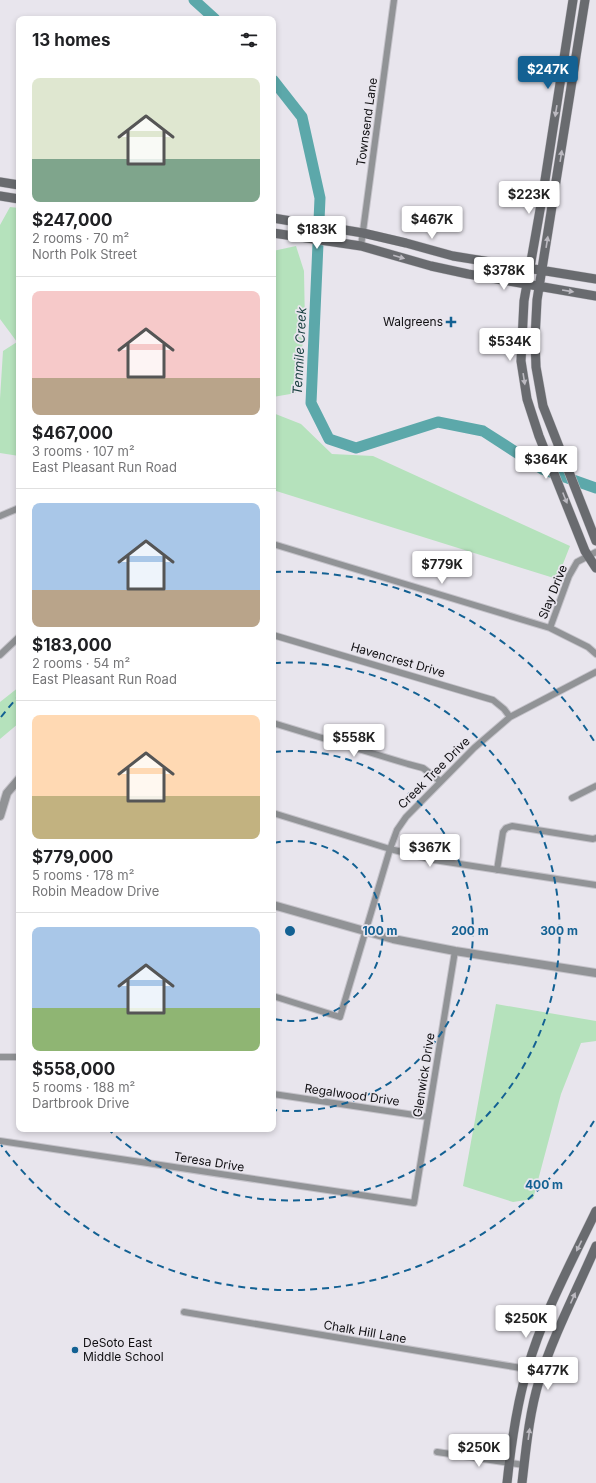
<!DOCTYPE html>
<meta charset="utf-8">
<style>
:root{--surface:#fff;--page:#f2f2f2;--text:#202124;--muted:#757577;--line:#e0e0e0;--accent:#136193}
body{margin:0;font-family:Inter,sans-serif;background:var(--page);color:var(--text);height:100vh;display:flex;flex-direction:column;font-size:15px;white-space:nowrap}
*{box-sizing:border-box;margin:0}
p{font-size:13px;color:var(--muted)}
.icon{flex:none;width:22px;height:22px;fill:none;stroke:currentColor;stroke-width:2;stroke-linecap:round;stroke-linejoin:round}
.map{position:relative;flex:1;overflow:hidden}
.drawer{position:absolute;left:16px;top:16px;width:260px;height:1116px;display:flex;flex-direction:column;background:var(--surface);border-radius:8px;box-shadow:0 2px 6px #0003}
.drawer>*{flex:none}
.price{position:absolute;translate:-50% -34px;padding:0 9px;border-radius:4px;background:#fff;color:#222;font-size:13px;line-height:26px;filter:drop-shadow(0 1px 2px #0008)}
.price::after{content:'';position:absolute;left:50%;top:24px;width:12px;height:9px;margin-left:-6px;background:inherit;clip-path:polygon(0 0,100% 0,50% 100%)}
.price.on{background:var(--accent);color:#fff}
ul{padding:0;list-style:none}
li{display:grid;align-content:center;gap:8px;height:212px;padding:0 16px}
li+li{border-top:1px solid var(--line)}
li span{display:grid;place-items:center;height:124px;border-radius:8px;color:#555}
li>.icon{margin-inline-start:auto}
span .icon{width:72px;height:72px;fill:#fffc;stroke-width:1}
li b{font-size:17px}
h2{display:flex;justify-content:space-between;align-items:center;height:48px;padding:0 16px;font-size:17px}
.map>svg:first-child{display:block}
.green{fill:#b5e2bc}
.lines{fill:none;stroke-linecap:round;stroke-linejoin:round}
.river{stroke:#5ca8aa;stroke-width:11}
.minor-casing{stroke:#c5c3ca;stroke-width:8}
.tertiary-casing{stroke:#c5c3ca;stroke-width:10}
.secondary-casing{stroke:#c5c3ca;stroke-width:10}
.minor{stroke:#919396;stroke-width:6}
.tertiary{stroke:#919396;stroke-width:8}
.secondary{stroke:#696b6f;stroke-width:9}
.oneway{fill:#bcbac1}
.ring{fill:none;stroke:#136193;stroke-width:2;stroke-dasharray:7 5}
.poi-dot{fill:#136193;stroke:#e8e5ed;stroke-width:1.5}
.labels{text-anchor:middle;stroke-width:3.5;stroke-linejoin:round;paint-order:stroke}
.street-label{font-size:12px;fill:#0f0e11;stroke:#e8e5ed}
.poi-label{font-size:12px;fill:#0f0e11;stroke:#e8e5ed;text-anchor:end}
.water-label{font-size:13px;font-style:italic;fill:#1a4040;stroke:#e8e5ed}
.centre{fill:#136193;stroke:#e8e5ed;stroke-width:2}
.ring-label{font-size:12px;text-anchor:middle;font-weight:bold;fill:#136193;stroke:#e8e5ed;stroke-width:3.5;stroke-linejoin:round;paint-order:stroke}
</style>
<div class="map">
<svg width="596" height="1483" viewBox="0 0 596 1483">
<rect width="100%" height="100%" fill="#e8e5ed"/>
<path class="green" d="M10,207L19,208V456L0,453V399L3,351L17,342L0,319V225Z
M296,246L304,271L305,327L296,393L273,397V251Z
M273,413L301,424L332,454L373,456L570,546L557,579L273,490Z
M19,687V723L0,739V702Z
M496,1004L596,1021V1041L581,1043L561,1094L533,1199L513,1202L463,1186Z"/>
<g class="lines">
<path class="river" d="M194,0L215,19
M273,80L302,117L320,198L311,403L329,439L356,448L438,422L483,431L542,469L596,488"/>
<defs>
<path id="minor" d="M361,246L394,0
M0,516L19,508
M273,544L550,628L588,647L596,654
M550,628L569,576L577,562L596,552
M273,635L493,700L504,709L510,717
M0,655L19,637
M273,723L408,764L423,768L440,781
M572,798L596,786
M273,813L390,849L434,860L596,885
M497,870L503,832L506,828L512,826L593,839L596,838
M273,996L340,1017L390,849L397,830L406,817L474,748L510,717L596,672
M0,1057H19
M273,1094L428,1117
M0,1141L414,1203L455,951
M184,1312L527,1369L542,1373
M437,1452L524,1465"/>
<path id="tertiary" d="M0,816L7,793L19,779
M273,905L393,939L455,951L596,973"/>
<path id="secondary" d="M573,0L543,193L524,301L521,361L527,399L539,436L585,551L596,568
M585,0L537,300L535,339L536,367L543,406L596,541
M0,182L19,185
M0,196L19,199
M273,218L363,233L406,243L453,256L596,279
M273,233L361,246L431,266L468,274L596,296
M507,1483C511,1445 516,1407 527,1370C543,1314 571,1263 596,1211
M522,1483C526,1449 529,1414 539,1381C553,1336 577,1290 596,1246"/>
</defs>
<use href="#minor" class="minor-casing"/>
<use href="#tertiary" class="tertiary-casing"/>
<use href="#secondary" class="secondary-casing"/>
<use href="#minor" class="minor"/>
<use href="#tertiary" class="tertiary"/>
<use href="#secondary" class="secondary"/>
</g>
<defs><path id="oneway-solid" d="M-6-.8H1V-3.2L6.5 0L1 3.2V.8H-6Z"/></defs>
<g class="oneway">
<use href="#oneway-solid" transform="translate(556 111) rotate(99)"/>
<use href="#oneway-solid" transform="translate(561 156) rotate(-81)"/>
<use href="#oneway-solid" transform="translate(547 242) rotate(-81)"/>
<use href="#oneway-solid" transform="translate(399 257) rotate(16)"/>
<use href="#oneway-solid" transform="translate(568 291) rotate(9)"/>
<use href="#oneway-solid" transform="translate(524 379) rotate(81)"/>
<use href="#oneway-solid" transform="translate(565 498) rotate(68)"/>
<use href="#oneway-solid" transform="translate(579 1246) rotate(116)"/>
<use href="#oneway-solid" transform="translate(573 1298) rotate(-66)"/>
<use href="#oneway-solid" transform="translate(529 1434) rotate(-82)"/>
</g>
<g class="ring">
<path d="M274 843A90 90 0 1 1 274 1019"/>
<path d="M274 752A180 180 0 1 1 274 1110"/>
<path d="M274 663A269 269 0 1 1 108 1129"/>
<path d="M594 1121A359 359 0 0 1 1 1145M1 717A359 359 0 0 1 17 698M274 572A359 359 0 0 1 594 741"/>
</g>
<g class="poi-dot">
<path d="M449 316h4v4h4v4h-4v4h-4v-4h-4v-4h4z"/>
<circle cx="75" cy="1350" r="4"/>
</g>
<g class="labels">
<g class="street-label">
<text transform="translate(367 122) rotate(-82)" y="4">Townsend Lane</text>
<text transform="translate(553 592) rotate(-68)" y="4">Slay Drive</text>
<text transform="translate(398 660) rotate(16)" y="4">Havencrest Drive</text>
<text transform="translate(434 773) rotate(-45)" y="4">Creek Tree Drive</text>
<text transform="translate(424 1075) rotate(-81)" y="4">Glenwick Drive</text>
<text transform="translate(352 1095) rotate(8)" y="4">Regalwood Drive</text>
<text transform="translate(209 1162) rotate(9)" y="4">Teresa Drive</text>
<text transform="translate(365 1332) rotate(10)" y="4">Chalk Hill Lane</text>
</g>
<g class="poi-label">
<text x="443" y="326">Walgreens</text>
<text x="83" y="1347" text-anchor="start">DeSoto East<tspan x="83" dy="14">Middle School</tspan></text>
</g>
<g class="water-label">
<text transform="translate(299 351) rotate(-87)" y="5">Tenmile Creek</text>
</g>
</g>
<circle cx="290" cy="931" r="6" class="centre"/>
<g class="ring-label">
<text x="380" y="935">100 m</text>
<text x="470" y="935">200 m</text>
<text x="559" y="935">300 m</text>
<text x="544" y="1189">400 m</text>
</g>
</svg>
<b class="price on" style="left:548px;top:90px">$247K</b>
<b class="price" style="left:529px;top:215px">$223K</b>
<b class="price" style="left:432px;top:240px">$467K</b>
<b class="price" style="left:317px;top:250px">$183K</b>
<b class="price" style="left:504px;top:291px">$378K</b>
<b class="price" style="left:510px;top:362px">$534K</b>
<b class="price" style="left:546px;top:480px">$364K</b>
<b class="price" style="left:442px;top:585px">$779K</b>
<b class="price" style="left:354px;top:758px">$558K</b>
<b class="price" style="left:430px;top:868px">$367K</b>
<b class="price" style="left:526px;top:1339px">$250K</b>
<b class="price" style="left:548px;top:1391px">$477K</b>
<b class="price" style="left:479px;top:1468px">$250K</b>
<section class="drawer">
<h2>13 homes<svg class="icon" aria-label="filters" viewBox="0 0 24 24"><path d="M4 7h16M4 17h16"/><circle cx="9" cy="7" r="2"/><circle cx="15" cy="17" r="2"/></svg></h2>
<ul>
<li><span style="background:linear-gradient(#dfe7d0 65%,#7fa58c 0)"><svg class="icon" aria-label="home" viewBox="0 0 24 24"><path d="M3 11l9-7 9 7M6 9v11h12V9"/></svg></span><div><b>$247,000</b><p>2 rooms · 70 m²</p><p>North Polk Street</p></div></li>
<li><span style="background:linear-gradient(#f6c9c9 70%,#b9a48a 0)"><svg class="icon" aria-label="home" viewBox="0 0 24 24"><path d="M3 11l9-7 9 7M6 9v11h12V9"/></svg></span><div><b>$467,000</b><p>3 rooms · 107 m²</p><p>East Pleasant Run Road</p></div></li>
<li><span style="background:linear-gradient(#a9c7e8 70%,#b9a48a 0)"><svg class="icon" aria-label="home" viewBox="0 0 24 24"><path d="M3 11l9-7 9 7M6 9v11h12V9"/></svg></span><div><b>$183,000</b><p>2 rooms · 54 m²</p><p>East Pleasant Run Road</p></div></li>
<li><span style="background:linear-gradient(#ffd9b3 65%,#c2b280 0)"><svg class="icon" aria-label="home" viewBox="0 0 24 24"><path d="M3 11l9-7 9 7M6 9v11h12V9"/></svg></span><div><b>$779,000</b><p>5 rooms · 178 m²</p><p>Robin Meadow Drive</p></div></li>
<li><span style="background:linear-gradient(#a9c7e8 65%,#8fb573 0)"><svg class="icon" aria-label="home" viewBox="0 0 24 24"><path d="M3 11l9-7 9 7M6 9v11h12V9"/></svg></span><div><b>$558,000</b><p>5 rooms · 188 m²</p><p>Dartbrook Drive</p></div></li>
</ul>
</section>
</div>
